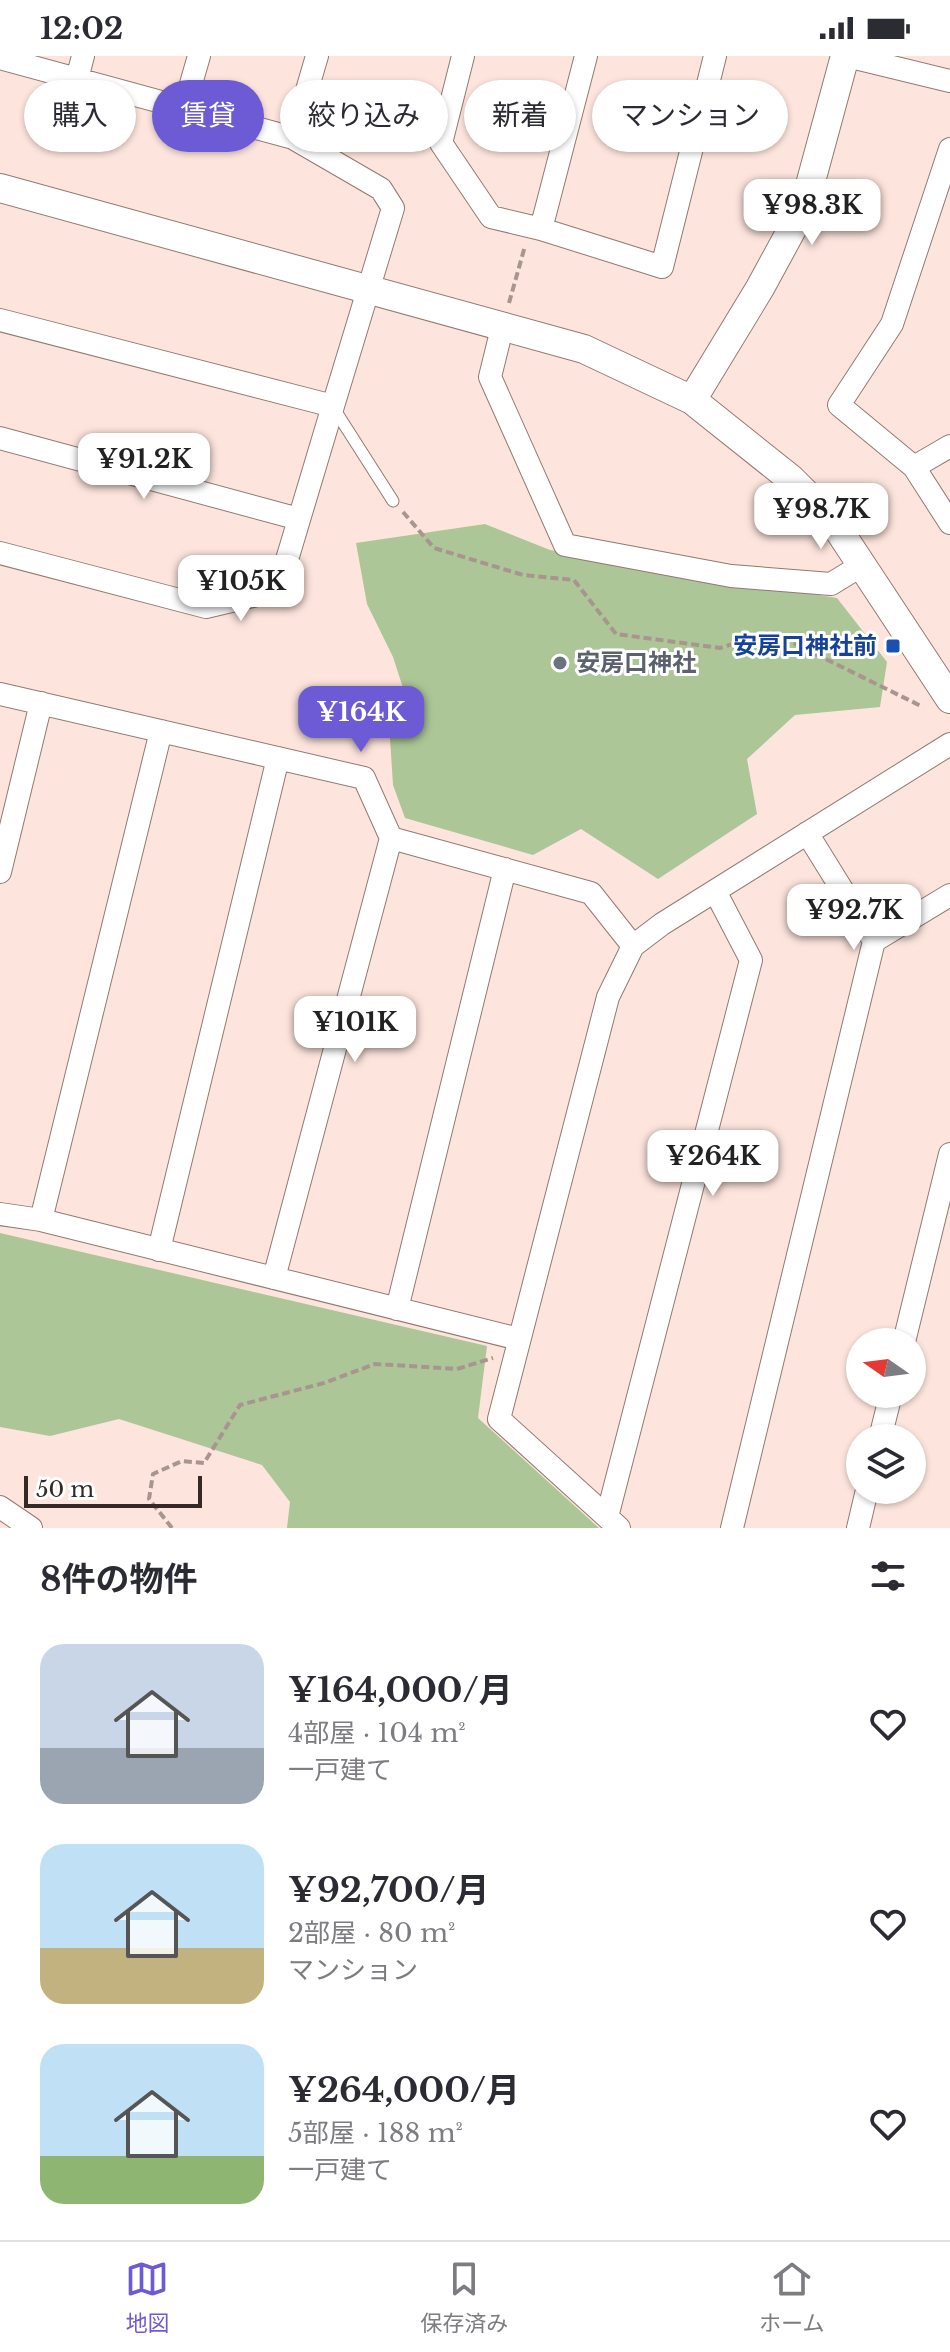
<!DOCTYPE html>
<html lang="ja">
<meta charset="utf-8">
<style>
:root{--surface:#fff;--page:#f2f2f3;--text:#2b2b33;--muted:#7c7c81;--line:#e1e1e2;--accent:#6d5bd5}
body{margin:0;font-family:"Libre Baskerville","Noto Sans JP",serif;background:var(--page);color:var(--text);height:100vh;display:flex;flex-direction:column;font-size:30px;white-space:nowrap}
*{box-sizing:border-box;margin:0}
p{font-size:26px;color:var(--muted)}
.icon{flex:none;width:44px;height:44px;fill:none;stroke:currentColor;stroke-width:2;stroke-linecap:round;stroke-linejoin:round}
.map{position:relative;height:1472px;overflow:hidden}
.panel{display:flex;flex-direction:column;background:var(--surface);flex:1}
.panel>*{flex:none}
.hud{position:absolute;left:24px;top:24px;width:902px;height:72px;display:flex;gap:16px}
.needle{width:52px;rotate:284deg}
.controls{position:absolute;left:846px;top:1272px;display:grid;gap:16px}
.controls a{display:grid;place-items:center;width:80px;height:80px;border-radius:50%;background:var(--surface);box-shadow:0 2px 6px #0004;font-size:40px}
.scale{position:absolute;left:24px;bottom:20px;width:178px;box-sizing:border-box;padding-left:8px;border:4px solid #342925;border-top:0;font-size:22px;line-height:28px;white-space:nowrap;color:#342925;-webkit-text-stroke:6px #fff;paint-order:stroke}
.price{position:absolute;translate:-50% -68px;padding:0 18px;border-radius:16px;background:#fff;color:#222;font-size:26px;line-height:52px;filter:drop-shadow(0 2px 4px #0008)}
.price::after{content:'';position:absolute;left:50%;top:48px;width:24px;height:18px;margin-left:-12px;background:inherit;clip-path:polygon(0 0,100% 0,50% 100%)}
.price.on{background:var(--accent);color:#fff}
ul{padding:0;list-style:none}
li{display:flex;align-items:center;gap:24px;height:200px;padding:0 40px}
li span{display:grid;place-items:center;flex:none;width:224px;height:160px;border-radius:24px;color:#555}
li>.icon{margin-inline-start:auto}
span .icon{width:96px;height:96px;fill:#fffc;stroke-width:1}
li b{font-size:34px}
h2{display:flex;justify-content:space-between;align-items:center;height:96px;padding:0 40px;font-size:34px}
.tag{padding:0 28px;border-radius:36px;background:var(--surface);box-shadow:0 2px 6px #0004;font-size:28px;line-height:72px}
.tag.on{background:var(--accent);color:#fff}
.status{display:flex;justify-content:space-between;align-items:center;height:56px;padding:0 40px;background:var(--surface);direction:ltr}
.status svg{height:22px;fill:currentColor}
.tabs{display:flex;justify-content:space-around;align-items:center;height:112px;border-top:2px solid var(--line);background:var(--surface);font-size:22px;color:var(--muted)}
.tabs a{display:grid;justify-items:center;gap:4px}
.tabs .on{color:var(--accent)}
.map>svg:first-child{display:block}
.green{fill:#acc697}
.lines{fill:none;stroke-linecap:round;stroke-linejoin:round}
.service-casing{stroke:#937970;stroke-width:13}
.minor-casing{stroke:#937970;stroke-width:24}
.tertiary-casing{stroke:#937970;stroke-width:30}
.path{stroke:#a7958e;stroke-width:4;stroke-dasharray:8 4;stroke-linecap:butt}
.service{stroke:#fff;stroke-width:11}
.minor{stroke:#fff;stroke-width:22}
.tertiary{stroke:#fff;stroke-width:28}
.transit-dot{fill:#1a4fb4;stroke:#fff;stroke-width:3}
.worship-dot{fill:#6b7280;stroke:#fff;stroke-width:3}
.labels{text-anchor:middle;stroke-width:6;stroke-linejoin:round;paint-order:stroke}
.transit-label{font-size:24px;font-weight:bold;fill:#164399;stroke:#fff;text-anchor:end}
.worship-label{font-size:24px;font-weight:bold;fill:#5b616d;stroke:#fff;text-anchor:start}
</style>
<div class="status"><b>12:02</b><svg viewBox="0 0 49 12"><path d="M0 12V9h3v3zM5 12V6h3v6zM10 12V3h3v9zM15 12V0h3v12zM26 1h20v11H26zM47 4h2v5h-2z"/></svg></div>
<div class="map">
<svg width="950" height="1472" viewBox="0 0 950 1472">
<rect width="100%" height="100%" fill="#fde5dd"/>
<path class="green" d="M485,468L550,494L837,542L887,606L880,651L795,659L747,703L757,758L658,823L581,773L533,799L405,762L393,729L389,667L404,635L393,601L367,548L356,487Z
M0,1177L487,1290L478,1362L599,1472H287L290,1446L262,1409L119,1363L50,1380L0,1371Z"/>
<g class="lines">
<defs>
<path id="service" d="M333,351L393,445"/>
<path id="minor" d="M463,0L441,87L491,161L541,173L662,211L715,0
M847,0L950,25
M0,2L293,82
M77,23L83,0
M184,52L199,0
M950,93L892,268L839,349L914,411L950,467
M541,173L586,0
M0,264L333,350L393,152L381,133L293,82L317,0
M503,268L490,321L565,489L731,520L831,528L862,509
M0,382L299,463
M914,411L950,390
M0,497L206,551L257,539L283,517L333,350
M0,638L364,722L391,782L591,837L633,890
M807,777L874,885L950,839
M0,816L41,647
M0,1158L41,1164L519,1283
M41,1164L161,675
M159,1194L278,702
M274,1222L391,782
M397,1253L505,813
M904,1286L950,1098
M880,1382L891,1338
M0,1451L31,1472
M607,1461L751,904L715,835
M619,1472L499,1363L608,941L633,890L662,868L950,688
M732,1472L874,885
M858,1472L867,1434"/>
<path id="tertiary" d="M0,132L584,293L692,344L791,423L832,464L950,643
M692,344L760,232L804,151L845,0"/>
</defs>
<use href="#service" class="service-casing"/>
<use href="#minor" class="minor-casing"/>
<use href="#tertiary" class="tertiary-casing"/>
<path class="path" d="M509,247L525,190
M403,456L434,492L523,519L574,524L616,578L720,592L771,576L923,651
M172,1472L149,1443L153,1418L182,1405L204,1407L240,1349L324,1327L375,1308L457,1313L493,1302"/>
<use href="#service" class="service"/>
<use href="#minor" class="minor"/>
<use href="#tertiary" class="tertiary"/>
</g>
<rect class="transit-dot" x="885" y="582" width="16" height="16" rx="4"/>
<circle class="worship-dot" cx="560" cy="607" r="8"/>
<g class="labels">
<g class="transit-label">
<text x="877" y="598">安房口神社前</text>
</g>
<g class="worship-label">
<text x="576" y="615">安房口神社</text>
</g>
</g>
</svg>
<div class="controls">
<a><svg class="needle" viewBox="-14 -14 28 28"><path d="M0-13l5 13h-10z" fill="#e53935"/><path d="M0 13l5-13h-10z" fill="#7c7c81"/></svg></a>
<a><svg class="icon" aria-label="layers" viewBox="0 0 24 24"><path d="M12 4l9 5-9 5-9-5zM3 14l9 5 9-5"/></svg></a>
</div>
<div class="scale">50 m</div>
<b class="price" style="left:812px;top:191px">¥98.3K</b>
<b class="price" style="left:144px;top:445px">¥91.2K</b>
<b class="price" style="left:821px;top:495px">¥98.7K</b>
<b class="price" style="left:241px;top:567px">¥105K</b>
<b class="price on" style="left:361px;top:698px">¥164K</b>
<b class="price" style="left:854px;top:896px">¥92.7K</b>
<b class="price" style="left:355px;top:1008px">¥101K</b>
<b class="price" style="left:713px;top:1142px">¥264K</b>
<div class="hud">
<a class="tag">購入</a>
<a class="tag on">賃貸</a>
<a class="tag">絞り込み</a>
<a class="tag">新着</a>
<a class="tag">マンション</a>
</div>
</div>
<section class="panel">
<h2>8件の物件<svg class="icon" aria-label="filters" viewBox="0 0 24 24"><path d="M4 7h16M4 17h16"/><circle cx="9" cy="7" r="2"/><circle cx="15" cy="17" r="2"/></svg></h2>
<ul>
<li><span style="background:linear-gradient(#c9d6e8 65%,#9aa5b1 0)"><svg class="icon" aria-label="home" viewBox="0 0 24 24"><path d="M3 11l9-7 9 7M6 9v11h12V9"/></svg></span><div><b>¥164,000/月</b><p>4部屋 · 104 m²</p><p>一戸建て</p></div><svg class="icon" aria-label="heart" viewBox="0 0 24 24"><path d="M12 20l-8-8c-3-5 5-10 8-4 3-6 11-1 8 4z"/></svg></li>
<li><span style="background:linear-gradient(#bfe0f5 65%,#c2b280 0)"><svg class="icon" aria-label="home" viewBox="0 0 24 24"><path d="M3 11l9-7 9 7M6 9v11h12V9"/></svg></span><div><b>¥92,700/月</b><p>2部屋 · 80 m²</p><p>マンション</p></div><svg class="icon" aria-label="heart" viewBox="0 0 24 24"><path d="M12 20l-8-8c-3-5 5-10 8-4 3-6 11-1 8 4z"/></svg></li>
<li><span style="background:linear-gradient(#bfe0f5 70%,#8fb573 0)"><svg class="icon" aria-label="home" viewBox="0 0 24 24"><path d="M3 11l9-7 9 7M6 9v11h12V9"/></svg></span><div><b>¥264,000/月</b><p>5部屋 · 188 m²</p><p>一戸建て</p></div><svg class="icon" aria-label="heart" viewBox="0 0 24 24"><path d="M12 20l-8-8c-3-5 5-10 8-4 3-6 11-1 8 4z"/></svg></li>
</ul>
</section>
<nav class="tabs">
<a class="on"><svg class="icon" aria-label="map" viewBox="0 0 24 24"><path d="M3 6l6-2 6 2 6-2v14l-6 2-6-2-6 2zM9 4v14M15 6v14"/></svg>地図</a>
<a><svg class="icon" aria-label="saved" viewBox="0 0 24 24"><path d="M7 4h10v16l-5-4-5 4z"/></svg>保存済み</a>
<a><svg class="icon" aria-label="home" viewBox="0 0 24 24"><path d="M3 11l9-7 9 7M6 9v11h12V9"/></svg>ホーム</a>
</nav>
